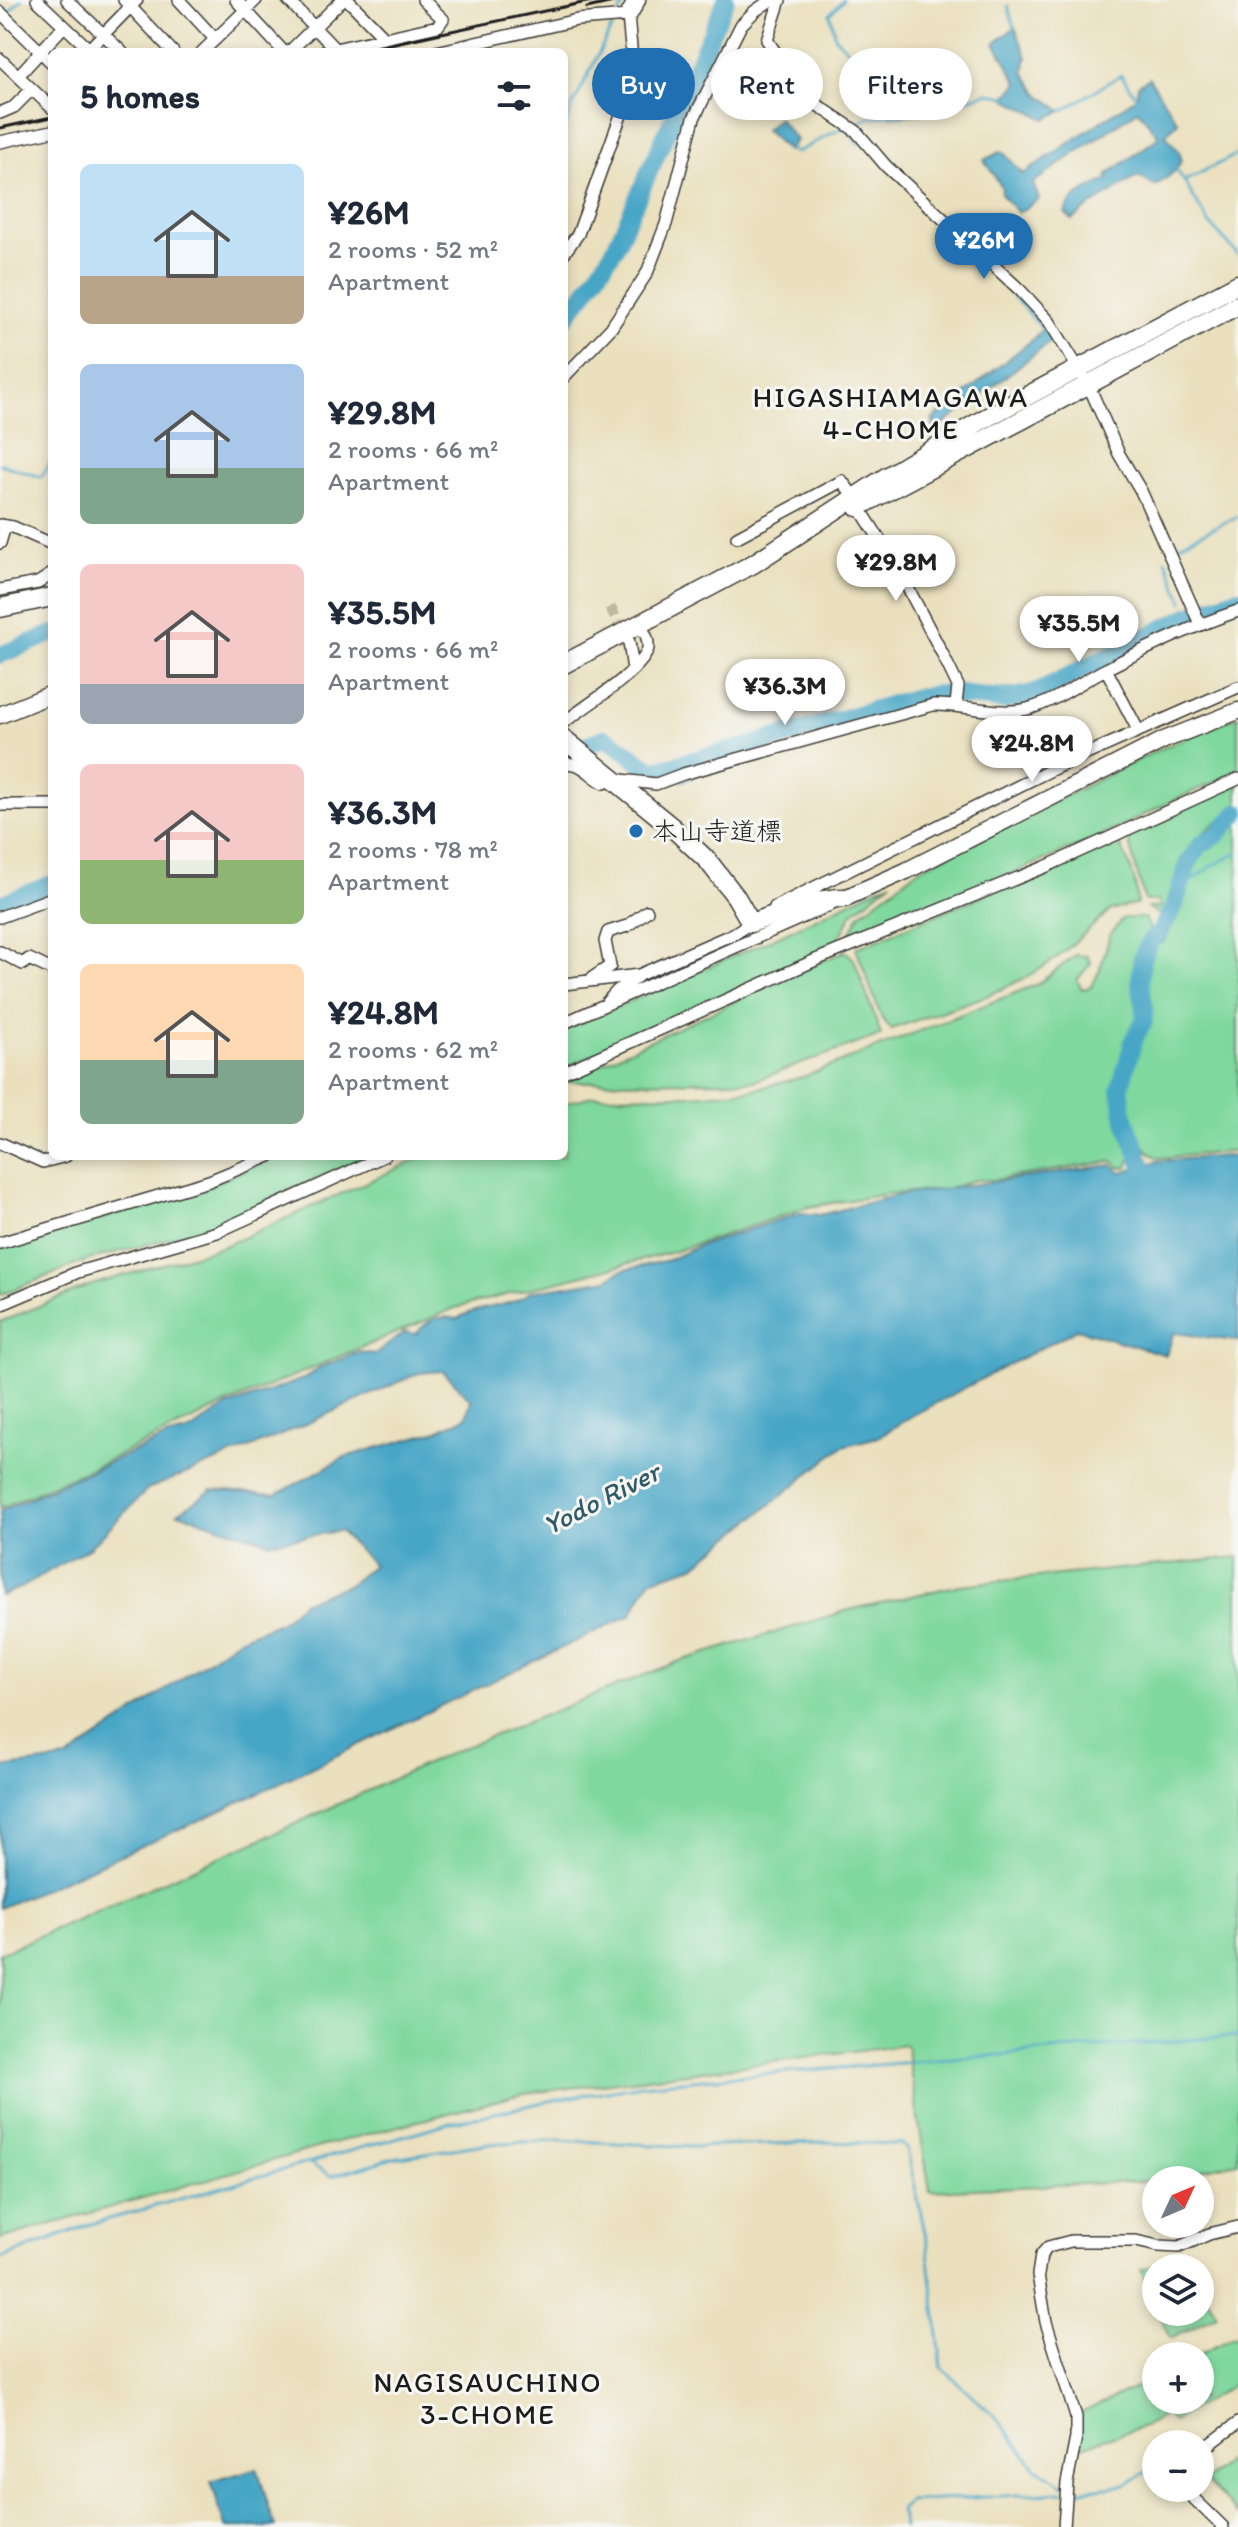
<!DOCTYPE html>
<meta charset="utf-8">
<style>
:root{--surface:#fff;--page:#f2f2f3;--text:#1f2937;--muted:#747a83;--accent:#1f6fb2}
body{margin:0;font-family:Itim,"Klee One",sans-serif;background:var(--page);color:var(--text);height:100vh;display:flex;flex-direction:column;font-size:30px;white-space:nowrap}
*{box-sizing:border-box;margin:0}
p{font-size:26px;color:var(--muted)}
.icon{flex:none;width:44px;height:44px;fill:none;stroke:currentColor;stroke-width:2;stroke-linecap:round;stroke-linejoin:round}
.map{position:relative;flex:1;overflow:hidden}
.sheet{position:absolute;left:48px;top:48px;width:520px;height:1112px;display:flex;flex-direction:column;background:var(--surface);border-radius:12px;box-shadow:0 4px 12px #0003}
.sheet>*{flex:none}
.banner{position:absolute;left:592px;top:48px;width:526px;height:72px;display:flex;gap:16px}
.needle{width:52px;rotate:46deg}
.buttons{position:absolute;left:1142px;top:2166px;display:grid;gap:16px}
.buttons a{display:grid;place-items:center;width:72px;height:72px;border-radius:50%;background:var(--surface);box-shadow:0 4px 12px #0003;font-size:40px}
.price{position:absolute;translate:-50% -68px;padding:0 18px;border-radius:28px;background:#fff;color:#222;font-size:26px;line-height:52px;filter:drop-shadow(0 2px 4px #0008)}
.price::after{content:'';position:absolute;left:50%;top:48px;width:24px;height:18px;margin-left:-12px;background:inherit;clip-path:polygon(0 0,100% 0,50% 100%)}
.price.selected{background:var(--accent);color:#fff}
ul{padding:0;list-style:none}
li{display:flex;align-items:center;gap:24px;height:200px;padding:0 32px}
li span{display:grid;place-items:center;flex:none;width:224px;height:160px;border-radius:12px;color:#555}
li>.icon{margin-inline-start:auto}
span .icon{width:96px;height:96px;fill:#fffc;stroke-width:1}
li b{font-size:34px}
h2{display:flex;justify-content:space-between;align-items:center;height:96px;padding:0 32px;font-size:34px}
.chip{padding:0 28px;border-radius:36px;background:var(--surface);box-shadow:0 4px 12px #0003;font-size:28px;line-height:72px}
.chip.selected{background:var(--accent);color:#fff}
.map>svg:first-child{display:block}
.green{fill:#7fd89d;stroke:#4e7a5c;stroke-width:2}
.water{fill:#47a6c6;stroke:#326171;stroke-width:2}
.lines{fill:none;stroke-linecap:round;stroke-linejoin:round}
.stream{stroke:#47a6c6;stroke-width:3}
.river{stroke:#47a6c6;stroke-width:18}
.street-tunnel{stroke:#c1b99e;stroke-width:11;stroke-dasharray:11 5.5;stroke-linecap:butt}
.street-casing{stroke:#3b3934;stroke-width:14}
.secondary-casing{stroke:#3b3934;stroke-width:19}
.primary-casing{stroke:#3b3934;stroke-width:21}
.street{stroke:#fff;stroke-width:11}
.secondary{stroke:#fff;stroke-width:16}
.primary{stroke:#fff;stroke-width:18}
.rail{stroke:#1c1c1c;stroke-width:3}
.poi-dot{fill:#1f6fb2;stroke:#f6f6f2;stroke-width:3}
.labels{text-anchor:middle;stroke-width:6;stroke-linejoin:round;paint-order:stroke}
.poi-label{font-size:26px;fill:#1c1c1c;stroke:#f6f6f2;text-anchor:start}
.neighbourhood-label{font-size:28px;letter-spacing:2px;fill:#1c1c1c;stroke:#f6f6f2}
.water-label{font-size:28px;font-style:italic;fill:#2f5a68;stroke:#f6f6f2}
</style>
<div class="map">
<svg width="1238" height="2527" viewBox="0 0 1238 2527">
<rect width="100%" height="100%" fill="#f6f6f2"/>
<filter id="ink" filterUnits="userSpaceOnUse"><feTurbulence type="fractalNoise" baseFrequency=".0125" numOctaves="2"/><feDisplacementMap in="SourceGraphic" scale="16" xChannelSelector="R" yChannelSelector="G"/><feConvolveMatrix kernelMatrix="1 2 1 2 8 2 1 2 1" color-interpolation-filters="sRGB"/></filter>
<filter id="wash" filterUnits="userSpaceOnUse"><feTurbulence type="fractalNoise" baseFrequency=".006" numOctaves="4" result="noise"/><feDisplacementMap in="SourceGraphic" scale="32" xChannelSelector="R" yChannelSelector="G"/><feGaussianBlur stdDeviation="1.8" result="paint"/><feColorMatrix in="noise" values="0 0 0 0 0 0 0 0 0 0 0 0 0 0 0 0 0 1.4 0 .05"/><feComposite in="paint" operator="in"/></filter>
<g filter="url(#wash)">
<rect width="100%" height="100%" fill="#eae0be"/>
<path class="green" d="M1238,716V772L1176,799L1097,838L841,945L850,934L860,914L919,869L1162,748Z
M1238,783V806C1193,839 1173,853 1171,912L1165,918L1148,908L1161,907L1158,901H1145L1127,836Z
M1238,821V1151L1158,1158C1123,1138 1123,1086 1134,1052C1138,1038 1148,1030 1151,1014C1154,999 1145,991 1143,979C1141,967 1149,953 1154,943H1163L1182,908L1186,877L1197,850L1220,839Z
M1117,840C1129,862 1137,879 1137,904L1111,910L1057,958L1029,976L989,995L891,1029L882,1019L856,948Z
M892,881L852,913L844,930L830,950L564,1068V1030L779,936Z
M1123,918H1145L1151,932L1138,951L1139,1021L1117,1075L1116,1100L1127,1136L1125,1143L1132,1155L1128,1167H1119L1113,1161L993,1180H975L947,1189L886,1194L808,1207L673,1252L455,1308L224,1405L94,1467L0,1508V1322L91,1285L222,1247L425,1156H564V1103L593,1096L692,1095L751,1090L803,1077L1038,984L1076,955L1087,956L1091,963L1077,980L1082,989L1091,987L1099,972L1110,935Z
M845,951L854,959L881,1035L754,1081L568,1082L564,1080Z
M277,1156H368L197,1231L88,1260L0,1295V1248L191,1193Z
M1238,1557V2162L1152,2181L930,2191L906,2045L523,2094L337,2142L0,2239V1953L286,1828L450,1753L677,1662L849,1610L960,1585Z
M1187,2259L1192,2268H1156V2305L1141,2269Z
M1200,2283L1217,2315L1170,2339L1159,2312H1200Z
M1235,2336L1238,2342V2382L1173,2421L1166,2414L1147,2425L1080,2447L1079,2414L1156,2378V2400H1200V2356H1197Z
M1238,2450V2515L1206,2481Z"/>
<path class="water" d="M1015,27L1027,57L1024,72L1039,94L1062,111L1045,119L1005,98L1018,83L995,43Z
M1149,78L1178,122L1166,134C1169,141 1173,144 1178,150C1189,165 1165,179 1155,186L1138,176L1089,207L1072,220L1065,213C1070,196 1092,187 1107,180L1108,174L1159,137L1138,110L1033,183L1039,199L1018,213L1001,194L1002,188L984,160L1002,151L1023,174L1130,102L1136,97L1138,85Z
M882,79L896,88L920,114L891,117L875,91L876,82Z
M778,118L796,140L788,151L765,130Z
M1045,326L1054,339L934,432L933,419L1032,340Z
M1228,1156L1238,1158V1341L1174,1333L1166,1355L1077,1329L915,1414L878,1437L843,1446L694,1566L650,1580L631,1615L214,1814L0,1908V1768L67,1759L238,1639L280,1622L304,1601L350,1584L373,1565L340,1531L269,1542L178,1513L212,1490L276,1495L345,1457L437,1431L466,1417L471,1400L443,1371L419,1373L281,1435L148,1489L90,1547L22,1587L0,1596V1511L169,1436L188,1432L226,1407L306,1378L319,1368L360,1352L376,1354L404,1332L416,1334C428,1319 439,1315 457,1319C479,1304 511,1309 530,1292L608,1279L620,1271L668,1260L699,1246L800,1213L820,1215L894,1196L1112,1165L1122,1172L1158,1161Z
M257,2468L275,2527H225L211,2482Z"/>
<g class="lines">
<path class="stream" d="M843,0L830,14L835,37L878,81
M1008,6L1014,28
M8,13L21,0
M619,14L626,0
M1062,111L1121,75L1136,97
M920,112L988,93L1006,97
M852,126L868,118L890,115
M564,131L572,107L615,21
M848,132L859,143
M790,148L795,153L842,128
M1176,169L1184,181L1238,154
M1184,181L1209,223L1238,255
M977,257L1045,331
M1051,340L1064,356
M0,464L41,477L52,461
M1170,549L1238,516
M1166,560L1183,602
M1196,605L1238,590
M960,686C986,690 1007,693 1033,685L1189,607
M764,733L918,689L953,685
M682,781L692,777
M1177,891L1212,866L1238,853
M0,896L52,876
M310,2163L331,2176L393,2158L485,2144L559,2140L692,2147L821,2142L902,2144L907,2149L927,2242L942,2368L997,2418L1035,2467L1064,2485
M0,2259L88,2225L445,2124L544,2102L642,2085L714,2078L1238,2036
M1197,2444L1214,2435L1238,2410
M1071,2491L1125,2485L1156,2466
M904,2527L900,2510L909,2502L1063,2492"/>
<path class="river" d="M564,319L584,294L614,250L726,0
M0,655L52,634
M564,753L604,738C623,745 635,762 654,770L787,736L920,697L942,694L1004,701L1036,694L1188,617L1238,598
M0,906L52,886
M1146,1188L1147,1178L1124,1115L1120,1089L1134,1039L1144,1021L1145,1009L1140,982L1142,958L1150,941L1159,933L1174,907L1188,863L1201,844L1216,836L1238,812"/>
</g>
</g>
<g filter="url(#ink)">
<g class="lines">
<path class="street-tunnel" d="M610,607L625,635"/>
<defs>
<path id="street" d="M37,0L89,49
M67,0L122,52
M124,0L173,52
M179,0L215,39
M236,0L284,52
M288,0L335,49L385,38
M348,0L385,38L438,26L443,19L423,0
M780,0L767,40L791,75L819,106L856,131L886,166L1020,290L1049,321L1088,384L1119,454L1141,491L1200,624
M0,12L52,63
M92,52L89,49L137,0
M202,52L256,0
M289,52L342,0
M436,52L577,20L628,16L634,79L578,234L564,253
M0,59L52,108
M18,76L64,26
M0,113L14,107L31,90
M0,142L52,131
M564,377L611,328L647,273L666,224L694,118L741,25L755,11L771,0
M859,507L896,565L942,653L958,686L956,705
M0,525L13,527L52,544
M737,537L842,481L854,497
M0,543L5,526
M0,590L38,583L52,574
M629,642L633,670
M1106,669L1138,730
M564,722C583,708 645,669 648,648C649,638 645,633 639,625
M564,764C581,760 590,776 604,783L613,779L656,784L683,774L933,705C965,704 1000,717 1031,708C1058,700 1083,680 1108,668C1150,646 1193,626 1238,611
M0,805H52
M775,907L1055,768L1238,687
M0,917L52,898
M0,952L23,964L29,959L52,970
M592,978L610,966L605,941L608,932L627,926L647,911
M564,984L639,975L733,934L754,921
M607,1002L618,990L637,977
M564,1023L830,905
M564,1072L818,959L1045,867L1238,779
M0,1143L43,1162L66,1156
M0,1243L209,1181L270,1156
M0,1305L78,1272L217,1232L384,1156
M1200,2452L1238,2423
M1183,2488L1223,2527
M1064,2527L1067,2483L1076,2438V2417L1046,2322L1038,2275L1041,2255L1048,2247L1071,2241H1136L1158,2246L1179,2247L1209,2234L1238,2227"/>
<path id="secondary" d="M628,16L637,0
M0,715L52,694
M845,898L906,871L1164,740L1238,711"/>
<path id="primary" d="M858,507L1238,305
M0,608L52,597
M564,664L753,564L886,477L982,420L1238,284
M564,739L673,828L708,861L736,897L751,923C781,913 813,898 845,898"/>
</defs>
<use href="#street" class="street-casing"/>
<use href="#secondary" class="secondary-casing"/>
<use href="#primary" class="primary-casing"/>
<use href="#street" class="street"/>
<use href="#secondary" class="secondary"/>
<use href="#primary" class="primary"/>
<path class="rail" d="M587,8L622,0
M353,52L596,0
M0,128L52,117"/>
</g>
</g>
<circle class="poi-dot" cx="636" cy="831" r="8"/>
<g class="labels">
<g class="poi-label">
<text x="652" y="840">本山寺道標</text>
</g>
<g class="neighbourhood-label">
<text x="891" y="407">HIGASHIAMAGAWA<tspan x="891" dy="32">4-CHOME</tspan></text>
<text x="488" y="2392">NAGISAUCHINO<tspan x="488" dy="32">3-CHOME</tspan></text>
</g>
<g class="water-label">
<text transform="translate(601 1498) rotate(-27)" y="10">Yodo River</text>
</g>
</g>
</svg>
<div class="buttons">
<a><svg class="needle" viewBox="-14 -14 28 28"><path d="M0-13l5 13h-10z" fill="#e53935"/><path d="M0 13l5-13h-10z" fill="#747a83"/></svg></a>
<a><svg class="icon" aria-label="layers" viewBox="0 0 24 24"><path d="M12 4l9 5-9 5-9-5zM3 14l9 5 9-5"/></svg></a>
<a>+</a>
<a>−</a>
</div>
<b class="price selected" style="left:984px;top:281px">¥26M</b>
<b class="price" style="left:896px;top:603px">¥29.8M</b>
<b class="price" style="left:1079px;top:664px">¥35.5M</b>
<b class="price" style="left:785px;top:727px">¥36.3M</b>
<b class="price" style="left:1032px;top:784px">¥24.8M</b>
<div class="banner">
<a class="chip selected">Buy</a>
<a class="chip">Rent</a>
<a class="chip">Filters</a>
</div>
<section class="sheet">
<h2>5 homes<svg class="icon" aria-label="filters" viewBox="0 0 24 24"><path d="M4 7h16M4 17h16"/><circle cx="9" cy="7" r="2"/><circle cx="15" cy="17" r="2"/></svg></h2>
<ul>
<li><span style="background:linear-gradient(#bfe0f5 70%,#b9a48a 0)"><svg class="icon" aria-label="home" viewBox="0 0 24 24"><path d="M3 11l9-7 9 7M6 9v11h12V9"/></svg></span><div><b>¥26M</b><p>2 rooms · 52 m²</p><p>Apartment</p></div></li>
<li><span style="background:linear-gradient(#a9c7e8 65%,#7fa58c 0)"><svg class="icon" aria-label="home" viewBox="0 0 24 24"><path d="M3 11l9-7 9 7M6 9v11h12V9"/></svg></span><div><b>¥29.8M</b><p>2 rooms · 66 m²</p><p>Apartment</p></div></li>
<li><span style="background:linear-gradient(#f6c9c9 75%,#9aa5b1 0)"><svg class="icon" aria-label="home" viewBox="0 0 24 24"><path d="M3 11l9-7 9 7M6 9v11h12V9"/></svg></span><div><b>¥35.5M</b><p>2 rooms · 66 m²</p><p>Apartment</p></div></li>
<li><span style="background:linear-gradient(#f6c9c9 60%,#8fb573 0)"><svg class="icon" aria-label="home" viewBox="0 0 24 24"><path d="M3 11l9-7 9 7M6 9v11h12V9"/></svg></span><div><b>¥36.3M</b><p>2 rooms · 78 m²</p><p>Apartment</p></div></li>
<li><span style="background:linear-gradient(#ffd9b3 60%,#7fa58c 0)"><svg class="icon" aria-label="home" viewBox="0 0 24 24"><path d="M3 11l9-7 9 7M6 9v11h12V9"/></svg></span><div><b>¥24.8M</b><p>2 rooms · 62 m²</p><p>Apartment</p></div></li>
</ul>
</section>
</div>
